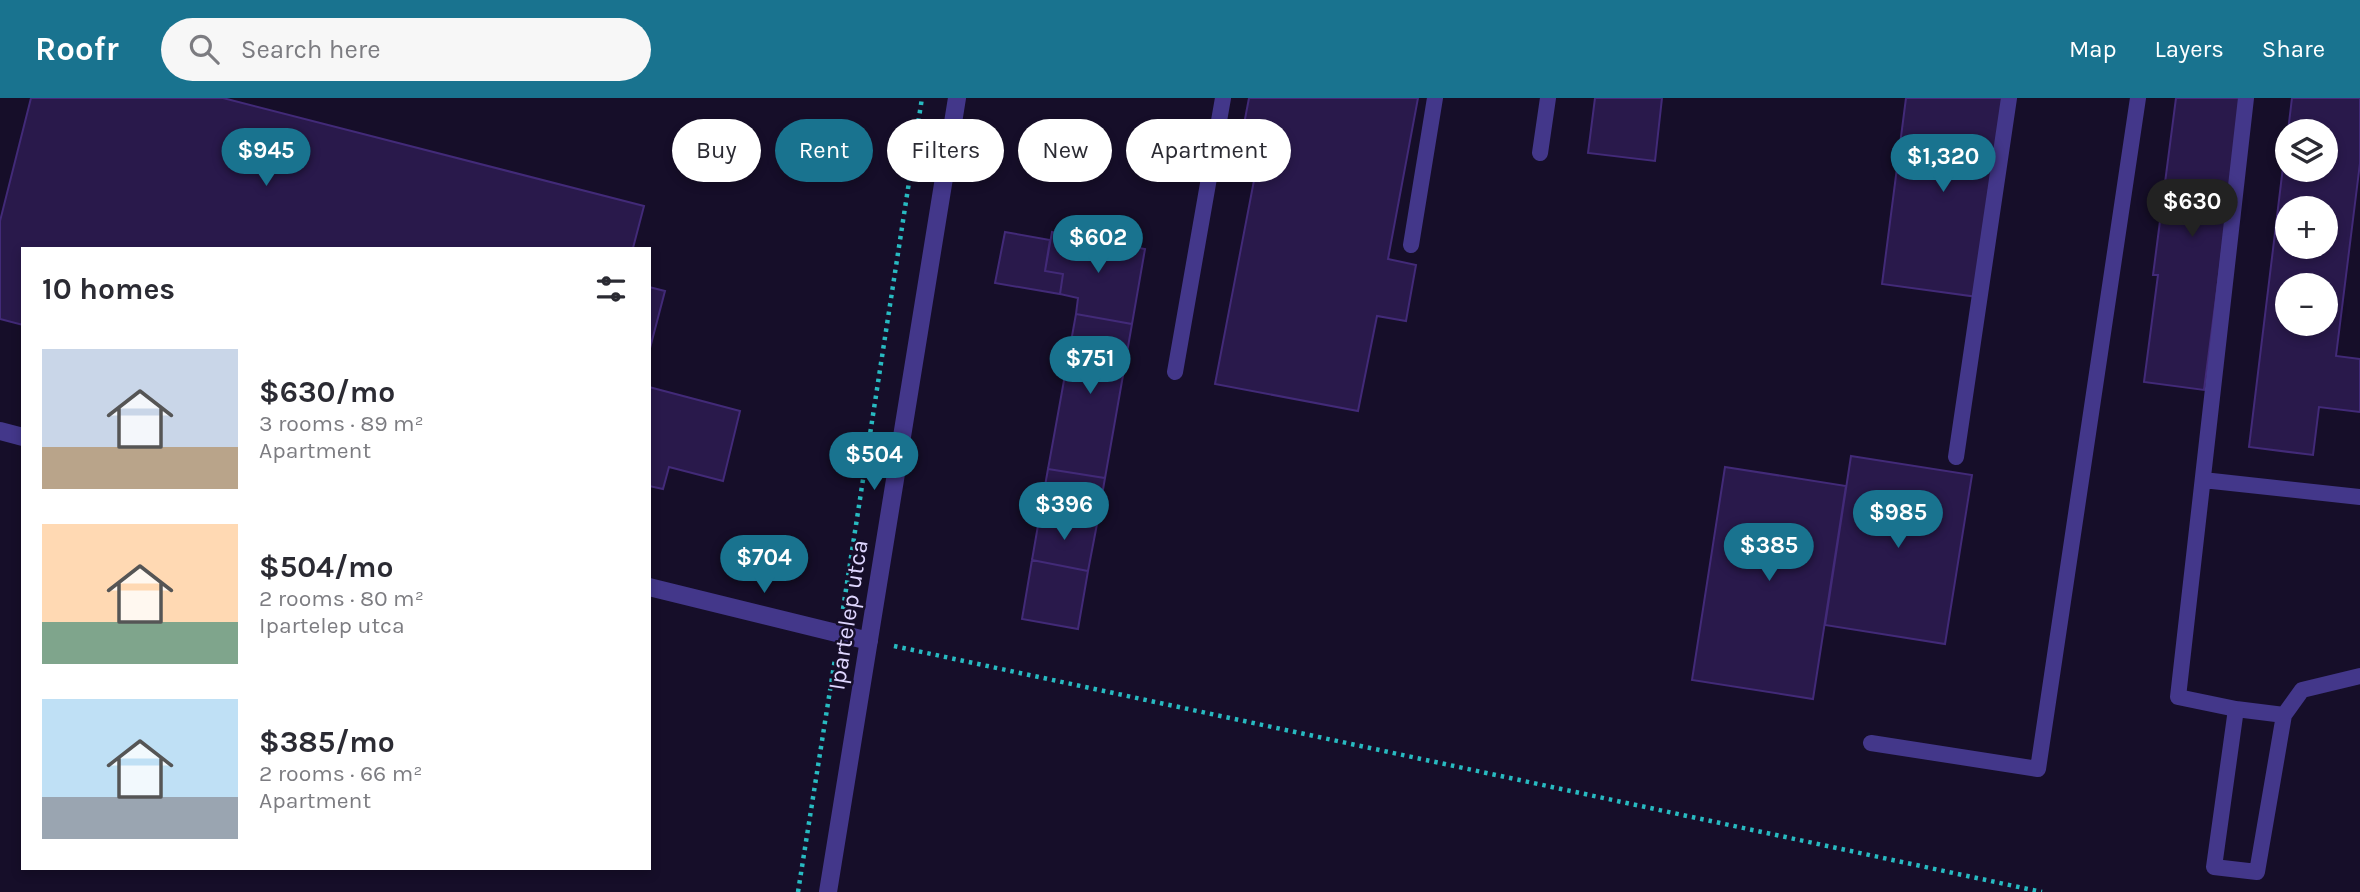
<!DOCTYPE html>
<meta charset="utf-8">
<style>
:root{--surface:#fff;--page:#f7f7f7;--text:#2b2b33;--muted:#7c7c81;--accent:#19738f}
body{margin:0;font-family:Karla,sans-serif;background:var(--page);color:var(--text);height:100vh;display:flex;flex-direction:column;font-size:26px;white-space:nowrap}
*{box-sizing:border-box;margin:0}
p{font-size:23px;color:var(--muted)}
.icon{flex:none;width:38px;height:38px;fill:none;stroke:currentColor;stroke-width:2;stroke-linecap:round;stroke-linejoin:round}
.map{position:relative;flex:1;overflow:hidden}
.panel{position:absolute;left:21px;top:149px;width:630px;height:623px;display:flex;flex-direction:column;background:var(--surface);border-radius:0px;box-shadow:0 4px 10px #0003}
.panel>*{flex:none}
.banner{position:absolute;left:672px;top:21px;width:665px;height:63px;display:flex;gap:14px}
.controls{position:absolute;left:2275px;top:21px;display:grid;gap:14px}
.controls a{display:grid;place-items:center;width:63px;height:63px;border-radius:50%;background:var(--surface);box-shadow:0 4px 10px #0003;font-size:35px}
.price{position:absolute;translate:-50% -60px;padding:0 16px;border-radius:24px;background:var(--accent);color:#fff;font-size:23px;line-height:46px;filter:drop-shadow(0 2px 4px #0008)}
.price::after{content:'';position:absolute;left:50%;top:42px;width:21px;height:16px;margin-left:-10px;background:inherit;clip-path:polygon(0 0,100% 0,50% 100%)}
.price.current{background:#222;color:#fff}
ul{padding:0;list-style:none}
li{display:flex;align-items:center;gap:21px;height:175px;padding:0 21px}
li span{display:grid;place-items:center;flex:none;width:196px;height:140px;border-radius:0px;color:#555}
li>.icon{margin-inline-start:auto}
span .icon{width:84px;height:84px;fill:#fffc;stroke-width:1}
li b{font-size:30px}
h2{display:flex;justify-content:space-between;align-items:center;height:84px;padding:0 21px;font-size:30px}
.pill{padding:0 24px;border-radius:32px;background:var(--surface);box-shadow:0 4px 10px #0003;font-size:24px;line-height:63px}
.pill.current{background:var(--accent);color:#fff}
header{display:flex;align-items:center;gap:42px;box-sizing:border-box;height:98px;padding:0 35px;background:var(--accent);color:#fff}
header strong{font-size:33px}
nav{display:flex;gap:38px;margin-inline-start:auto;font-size:24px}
.search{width:490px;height:63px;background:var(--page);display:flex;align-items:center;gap:18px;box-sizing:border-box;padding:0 24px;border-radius:38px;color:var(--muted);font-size:26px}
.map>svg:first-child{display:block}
.building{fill:#29194b;stroke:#422a78;stroke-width:2;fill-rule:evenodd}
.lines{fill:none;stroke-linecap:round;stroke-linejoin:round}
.path{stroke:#28bac1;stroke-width:4.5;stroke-dasharray:3.5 5;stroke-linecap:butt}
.lane{stroke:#43378a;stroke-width:16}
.street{stroke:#43378a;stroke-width:18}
.labels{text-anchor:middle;stroke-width:5;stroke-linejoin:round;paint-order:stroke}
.street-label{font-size:24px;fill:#dfd6ff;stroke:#160e29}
</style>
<header>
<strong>Roofr</strong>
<div class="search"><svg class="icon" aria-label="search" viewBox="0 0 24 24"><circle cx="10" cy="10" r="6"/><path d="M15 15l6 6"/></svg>Search here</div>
<nav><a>Map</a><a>Layers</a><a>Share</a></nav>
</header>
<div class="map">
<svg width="2360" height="794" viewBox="0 0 2360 794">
<rect width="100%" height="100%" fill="#160e29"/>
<path class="building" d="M31,0H223L644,108L633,150H23V227L0,221V123Z
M1249,0H1418L1388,161L1416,167L1406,223L1377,218L1358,313L1215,286L1256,72L1236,68Z
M1595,0H1662L1655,63L1588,55Z
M1906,0H2005L1978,199L1882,186Z
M2176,0H2242L2204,292L2144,284L2158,177H2153Z
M2292,0H2360V65L2336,258L2360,261V314L2319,309L2313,357L2249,349L2287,36V72H2326V33H2288ZM2287,110H2326V149H2287ZM2287,187H2326V226H2287Z
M1005,134L1050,142L1045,173L1063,176L1060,196L995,185Z
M1052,134L1145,151L1132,226L1076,216L1078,200L1060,196L1063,176L1045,173Z
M649,189L665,193L649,254Z
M1076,216L1132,226L1105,380L1048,371Z
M649,289L740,313L723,383L669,369L663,391L649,388Z
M1851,358L1972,377L1945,546L1825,527Z
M1725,369L1846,388L1813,601L1692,582Z
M1048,371L1105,380L1097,426L1040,416Z
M1040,416L1097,426L1088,473L1032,462Z
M1032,462L1088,473L1078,531L1022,521Z"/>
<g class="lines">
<path class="path" d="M843,511L922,0
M894,548L2042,794
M798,794L835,561"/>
<path class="lane" d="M2246,0L2178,599L2236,611L2284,617L2302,592L2360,578
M1540,55L1548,0
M1411,147L1435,0
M1175,274L1223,0
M1956,359L2009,0
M2203,382L2360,399
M2236,611L2214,769L2257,774L2284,617
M1871,645L2038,671L2138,0"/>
<path class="street" d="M0,333L23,339
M649,489L869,543
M828,794L957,0"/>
</g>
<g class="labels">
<g class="street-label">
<text transform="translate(848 517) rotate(-81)" y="8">Ipartelep utca</text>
</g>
</g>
</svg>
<div class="controls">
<a><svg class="icon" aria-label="layers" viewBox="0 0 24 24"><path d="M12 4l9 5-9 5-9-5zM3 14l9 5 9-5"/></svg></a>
<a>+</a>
<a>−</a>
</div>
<b class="price" style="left:266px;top:90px">$945</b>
<b class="price" style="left:1943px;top:96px">$1,320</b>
<b class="price current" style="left:2192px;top:141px">$630</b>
<b class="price" style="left:1098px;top:177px">$602</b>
<b class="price" style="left:1090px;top:298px">$751</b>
<b class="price" style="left:874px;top:394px">$504</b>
<b class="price" style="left:1064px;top:444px">$396</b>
<b class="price" style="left:1898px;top:452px">$985</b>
<b class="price" style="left:1769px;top:485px">$385</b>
<b class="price" style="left:764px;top:497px">$704</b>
<div class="banner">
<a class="pill">Buy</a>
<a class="pill current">Rent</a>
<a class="pill">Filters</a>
<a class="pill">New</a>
<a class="pill">Apartment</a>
</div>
<section class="panel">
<h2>10 homes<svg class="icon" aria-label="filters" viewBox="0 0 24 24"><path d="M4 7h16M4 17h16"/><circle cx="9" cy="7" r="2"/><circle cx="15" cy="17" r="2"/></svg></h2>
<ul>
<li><span style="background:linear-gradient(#c9d6e8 70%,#b9a48a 0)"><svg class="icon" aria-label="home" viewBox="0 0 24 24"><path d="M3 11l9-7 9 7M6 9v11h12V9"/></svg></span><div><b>$630/mo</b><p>3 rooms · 89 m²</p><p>Apartment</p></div></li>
<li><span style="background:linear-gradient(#ffd9b3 70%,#7fa58c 0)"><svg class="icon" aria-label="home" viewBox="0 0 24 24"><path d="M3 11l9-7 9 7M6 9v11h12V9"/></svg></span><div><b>$504/mo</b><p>2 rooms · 80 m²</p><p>Ipartelep utca</p></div></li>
<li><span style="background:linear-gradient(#bfe0f5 70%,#9aa5b1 0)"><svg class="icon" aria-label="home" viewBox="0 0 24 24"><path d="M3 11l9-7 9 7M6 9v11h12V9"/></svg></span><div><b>$385/mo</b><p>2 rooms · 66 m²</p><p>Apartment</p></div></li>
</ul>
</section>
</div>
